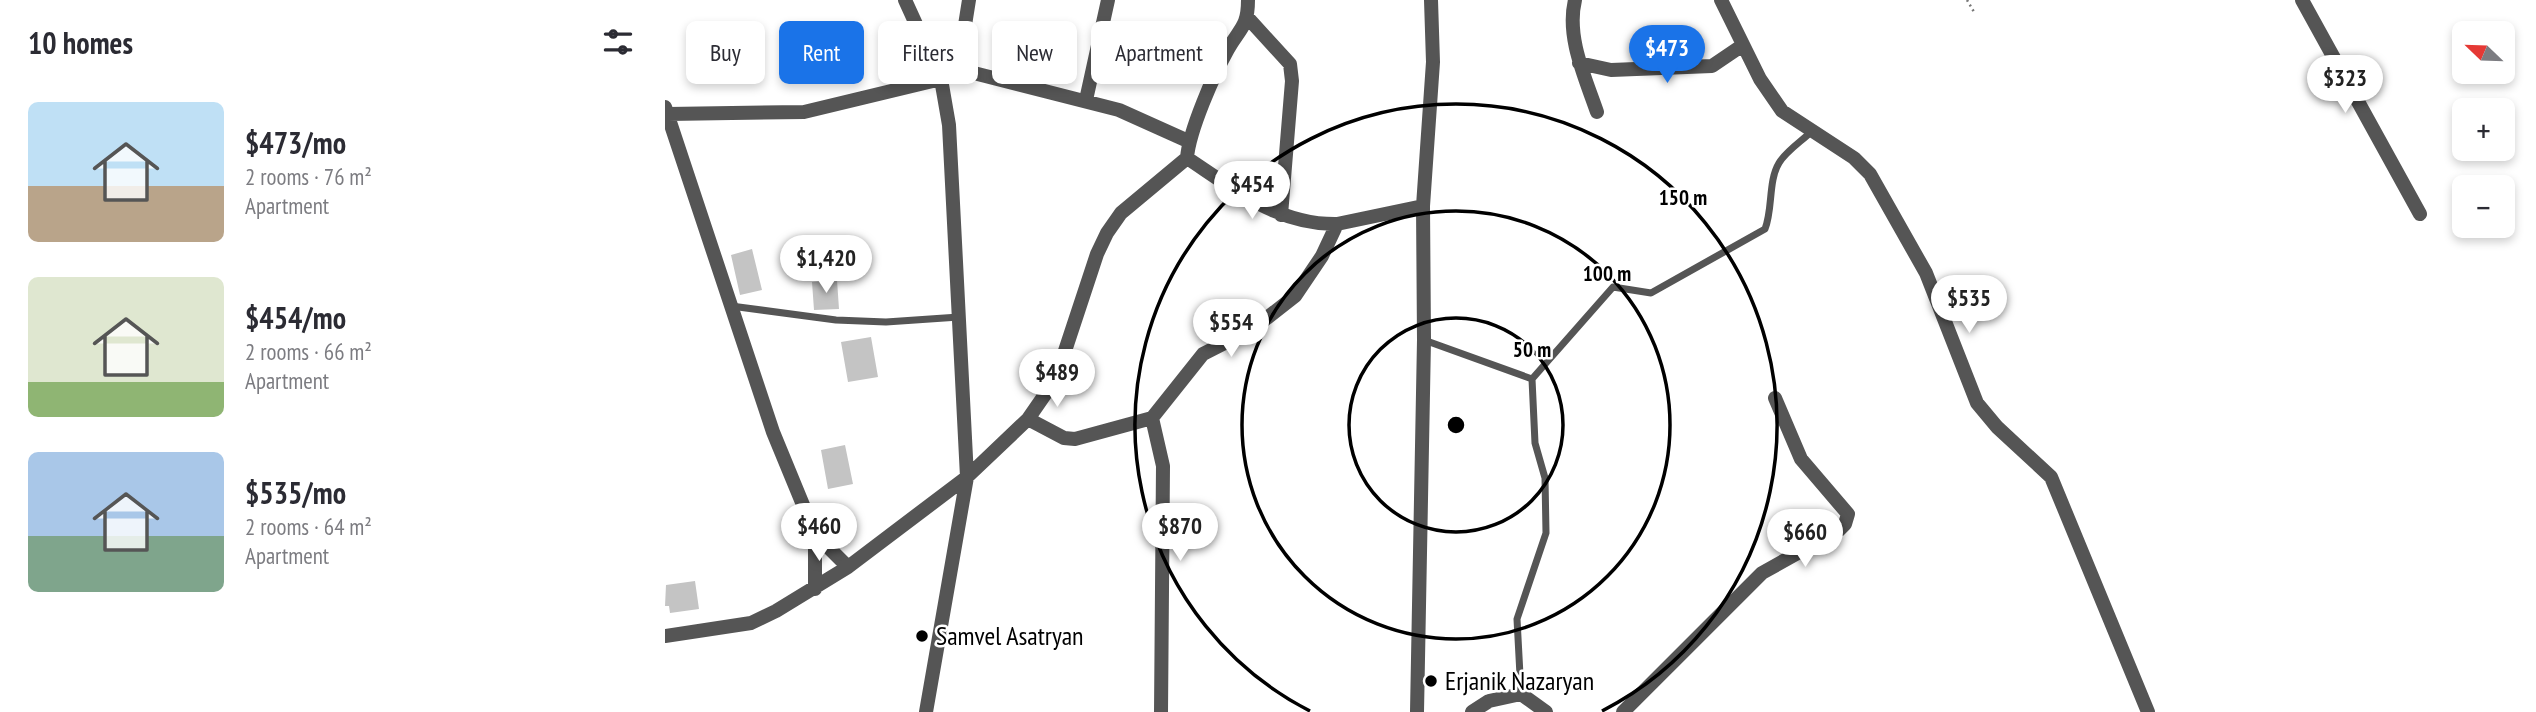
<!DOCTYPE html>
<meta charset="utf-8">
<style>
:root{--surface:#fff;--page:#f7f7f7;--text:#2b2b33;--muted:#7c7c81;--accent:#1a73e8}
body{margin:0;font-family:"PT Sans Narrow",sans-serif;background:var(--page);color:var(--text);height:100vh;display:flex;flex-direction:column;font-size:26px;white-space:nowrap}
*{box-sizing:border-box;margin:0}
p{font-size:23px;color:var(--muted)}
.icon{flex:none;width:38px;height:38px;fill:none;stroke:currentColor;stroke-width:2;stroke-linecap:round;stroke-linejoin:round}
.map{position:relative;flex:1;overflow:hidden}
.drawer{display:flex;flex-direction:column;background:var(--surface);width:665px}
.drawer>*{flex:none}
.hud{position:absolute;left:21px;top:21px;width:665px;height:63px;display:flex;gap:14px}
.needle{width:46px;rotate:293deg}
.buttons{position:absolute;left:1787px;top:21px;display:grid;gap:14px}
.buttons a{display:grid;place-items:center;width:63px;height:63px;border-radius:10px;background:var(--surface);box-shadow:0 4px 10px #0003;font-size:35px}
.price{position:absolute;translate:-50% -60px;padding:0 16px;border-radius:24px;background:#fff;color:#222;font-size:23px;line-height:46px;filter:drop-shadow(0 2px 4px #0008)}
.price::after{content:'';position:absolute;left:50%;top:42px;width:21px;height:16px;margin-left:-10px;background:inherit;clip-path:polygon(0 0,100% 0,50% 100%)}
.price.active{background:var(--accent);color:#fff}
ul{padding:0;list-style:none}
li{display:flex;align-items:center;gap:21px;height:175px;padding:0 28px}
li span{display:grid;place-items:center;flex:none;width:196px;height:140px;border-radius:10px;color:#555}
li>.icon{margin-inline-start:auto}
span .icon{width:84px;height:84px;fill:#fffc;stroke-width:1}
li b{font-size:30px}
h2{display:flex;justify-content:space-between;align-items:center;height:84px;padding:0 28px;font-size:30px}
.chip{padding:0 24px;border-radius:10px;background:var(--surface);box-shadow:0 4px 10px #0003;font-size:24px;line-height:63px}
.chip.active{background:var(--accent);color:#fff}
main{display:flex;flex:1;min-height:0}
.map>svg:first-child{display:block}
.building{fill:#c4c4c4}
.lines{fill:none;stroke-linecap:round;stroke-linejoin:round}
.path{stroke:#777;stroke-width:2.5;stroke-dasharray:2 3.5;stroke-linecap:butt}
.service{stroke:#555;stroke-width:7}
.minor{stroke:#555;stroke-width:14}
.ring{fill:none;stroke:#000;stroke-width:3.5}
.poi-dot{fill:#000;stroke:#fff;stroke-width:2.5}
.labels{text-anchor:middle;stroke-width:5;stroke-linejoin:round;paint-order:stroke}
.poi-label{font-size:26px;fill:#000;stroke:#fff;text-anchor:start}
.centre{fill:#000;stroke:#fff;stroke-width:3.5}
.ring-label{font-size:21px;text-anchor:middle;font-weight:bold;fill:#000;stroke:#fff;stroke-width:5;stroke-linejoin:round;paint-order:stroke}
</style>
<main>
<section class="drawer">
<h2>10 homes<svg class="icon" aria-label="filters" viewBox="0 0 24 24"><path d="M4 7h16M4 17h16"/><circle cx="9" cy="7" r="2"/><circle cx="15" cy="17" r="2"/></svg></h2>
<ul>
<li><span style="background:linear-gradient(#bfe0f5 60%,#b9a48a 0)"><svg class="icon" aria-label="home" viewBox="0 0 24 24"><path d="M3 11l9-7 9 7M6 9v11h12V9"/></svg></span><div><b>$473/mo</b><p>2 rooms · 76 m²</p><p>Apartment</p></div></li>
<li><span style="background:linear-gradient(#dfe7d0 75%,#8fb573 0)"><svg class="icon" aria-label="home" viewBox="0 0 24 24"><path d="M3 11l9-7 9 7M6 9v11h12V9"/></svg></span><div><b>$454/mo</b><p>2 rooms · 66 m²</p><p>Apartment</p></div></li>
<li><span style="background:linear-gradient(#a9c7e8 60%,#7fa58c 0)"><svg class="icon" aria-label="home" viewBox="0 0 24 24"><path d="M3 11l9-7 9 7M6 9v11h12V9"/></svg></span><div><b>$535/mo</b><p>2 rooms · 64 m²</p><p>Apartment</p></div></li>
</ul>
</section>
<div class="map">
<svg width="1871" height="712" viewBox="0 0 1871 712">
<rect width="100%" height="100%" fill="#fff"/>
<path class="building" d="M87,249L97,290L75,295L66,255Z
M172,280L174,309L149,310L147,282Z
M206,337L213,377L183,382L176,342Z
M180,445L188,484L163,489L156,450Z
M30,581L34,609L5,613L4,606H0L1,585Z"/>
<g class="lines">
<path class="path" d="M1302,0L1309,12"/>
<path class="service" d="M66,306L171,320L221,322L294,317
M759,340L867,379
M856,694L852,619L881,533L880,478L870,443L867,379L948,287L986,293L1100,229C1108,209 1103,181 1114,163C1121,151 1137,141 1147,131"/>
<path class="minor" d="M240,0L276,79L284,125L302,477L261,712
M910,0C901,37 920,77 932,112
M1056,0L1095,79L1117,111L1189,158L1205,174L1261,273L1312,403L1332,427L1386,477L1483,712
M1637,0L1755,214
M583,18L625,64L627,81L616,215
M914,63L946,70L1047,66L1078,45
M293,69L454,110L523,141
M421,100L443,0
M0,107L108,432L150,534L183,567
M3,114L139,112L276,79L293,69L304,0
M522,158C569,189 613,225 672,224
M487,418L498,466L496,712
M363,419L399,438L410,439L487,418L538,354L589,328L630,296L657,256L672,224L758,206
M150,589V534
M0,636L86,623L111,611L183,567L302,477L363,419L381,393L396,363L432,254L442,233L456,213L522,158C524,131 549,74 563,49C575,28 583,27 583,0
M752,712L759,340L758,206L768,62L766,0
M807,712L824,701L856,694L881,712
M958,712L1097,573L1174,530L1180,524L1183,514L1136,459L1110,398"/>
</g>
<g class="ring">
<circle cx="791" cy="425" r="107"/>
<circle cx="791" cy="425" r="214"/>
<path d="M645 711A321 321 0 1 1 937 711"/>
</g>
<g class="poi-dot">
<circle cx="257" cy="636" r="7"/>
<circle cx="766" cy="681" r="7"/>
</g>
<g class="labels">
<g class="poi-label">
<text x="271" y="645">Samvel Asatryan</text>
<text x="780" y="690">Erjanik Nazaryan</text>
</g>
</g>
<circle cx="791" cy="425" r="10" class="centre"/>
<g class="ring-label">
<text x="1018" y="205">150 m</text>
<text x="942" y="281">100 m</text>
<text x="867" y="357">50 m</text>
</g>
</svg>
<div class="buttons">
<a><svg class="needle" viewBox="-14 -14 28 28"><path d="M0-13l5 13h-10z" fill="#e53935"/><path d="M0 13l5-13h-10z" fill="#7c7c81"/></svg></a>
<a>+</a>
<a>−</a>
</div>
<b class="price active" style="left:1002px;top:85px">$473</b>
<b class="price" style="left:1680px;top:115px">$323</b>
<b class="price" style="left:587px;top:221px">$454</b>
<b class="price" style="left:161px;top:295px">$1,420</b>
<b class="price" style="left:1304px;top:335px">$535</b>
<b class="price" style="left:566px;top:359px">$554</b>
<b class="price" style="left:392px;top:409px">$489</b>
<b class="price" style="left:154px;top:563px">$460</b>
<b class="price" style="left:515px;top:563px">$870</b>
<b class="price" style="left:1140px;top:569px">$660</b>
<div class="hud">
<a class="chip">Buy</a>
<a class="chip active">Rent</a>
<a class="chip">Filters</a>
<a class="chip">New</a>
<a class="chip">Apartment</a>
</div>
</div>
</main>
